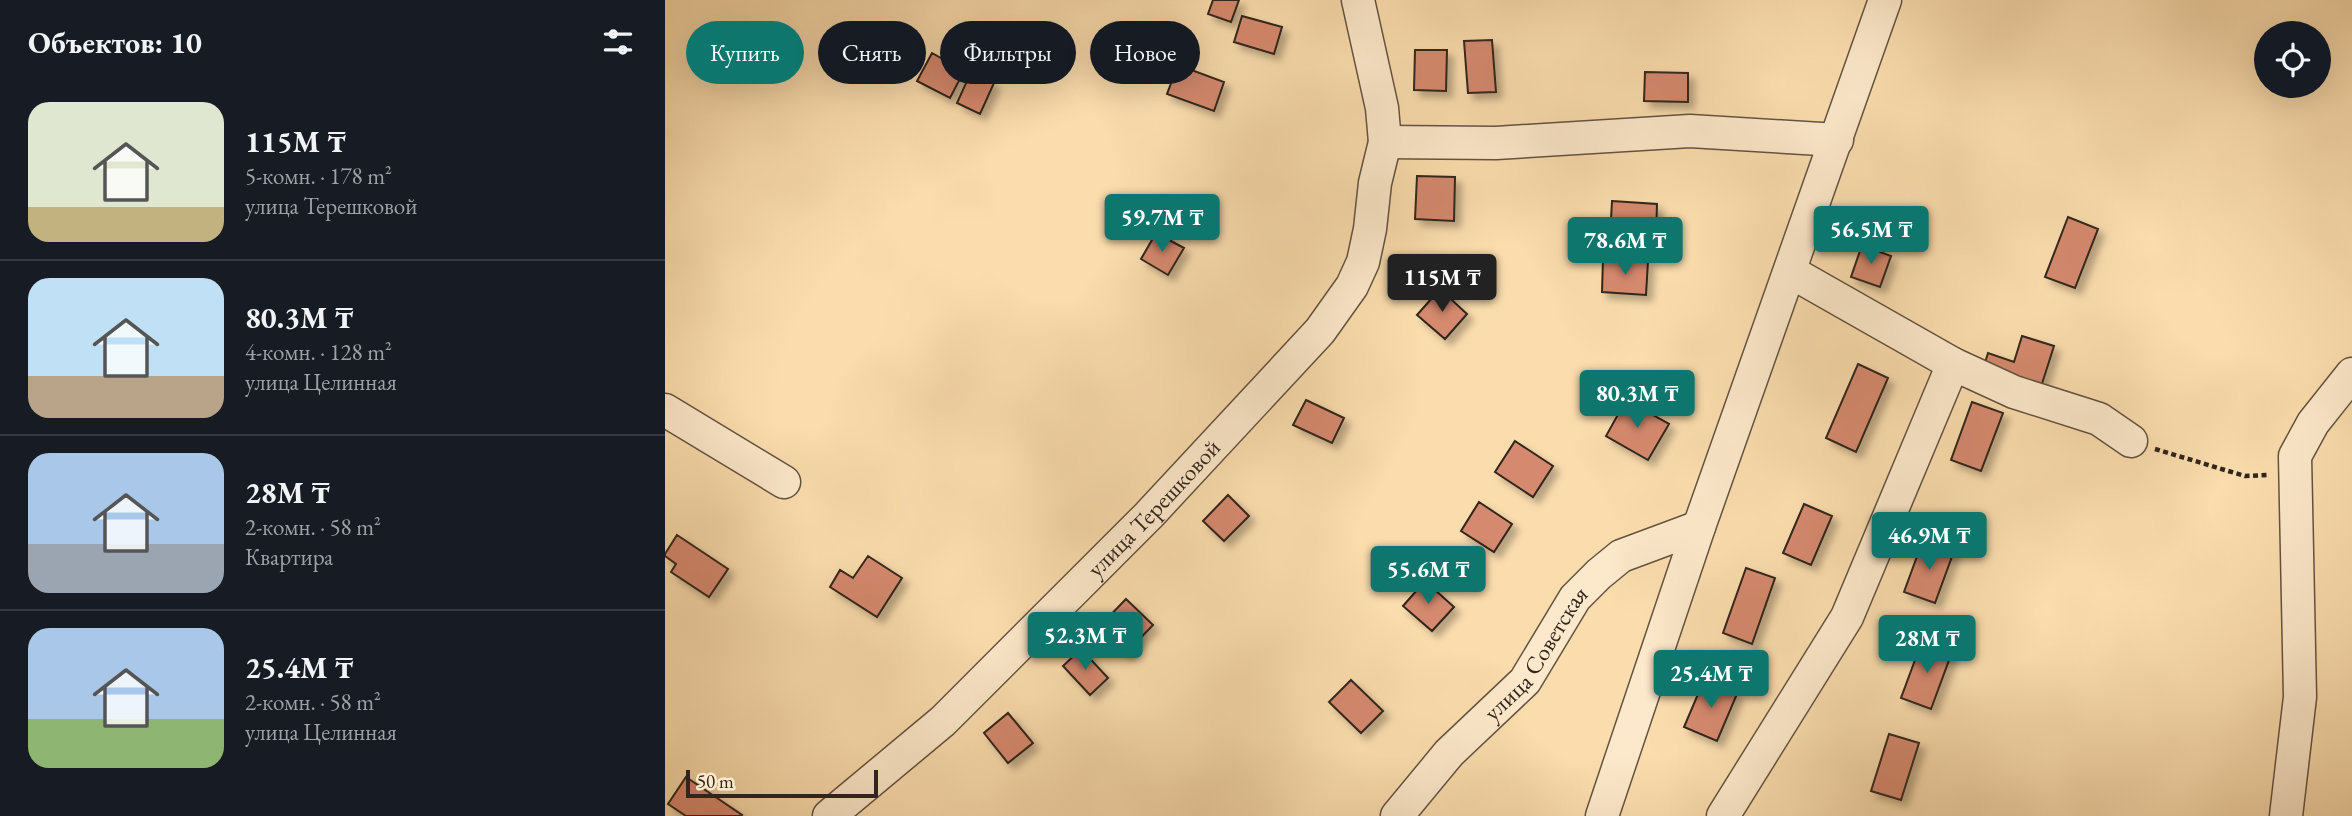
<!DOCTYPE html>
<html lang="ru">
<meta charset="utf-8">
<style>
:root{--surface:#171b24;--page:#242831;--text:#f1f3f6;--muted:#9ea1a6;--line:#363941;--accent:#0f766e}
body{margin:0;font-family:"EB Garamond",serif;background:var(--page);color:var(--text);height:100vh;display:flex;flex-direction:column;font-size:26px;white-space:nowrap}
*{box-sizing:border-box;margin:0}
p{font-size:23px;color:var(--muted)}
.icon{flex:none;width:38px;height:38px;fill:none;stroke:currentColor;stroke-width:2;stroke-linecap:round;stroke-linejoin:round}
.map{position:relative;flex:1;overflow:hidden}
.drawer{display:flex;flex-direction:column;background:var(--surface);width:665px}
.drawer>*{flex:none}
.guide{position:absolute;left:21px;top:21px;width:665px;height:63px;display:flex;gap:14px}
.buttons{position:absolute;left:1589px;top:21px;display:grid;gap:14px}
.buttons a{display:grid;place-items:center;width:77px;height:77px;border-radius:50%;background:var(--surface);box-shadow:0 7px 28px #0002;font-size:35px}
.scale{position:absolute;left:21px;bottom:18px;width:192px;box-sizing:border-box;padding-left:7px;border:4px solid #31251d;border-top:0;font-size:19px;line-height:24px;white-space:nowrap;color:#31251d;-webkit-text-stroke:5px #fce8ca;paint-order:stroke}
.price{position:absolute;translate:-50% -60px;padding:0 16px;border-radius:7px;background:var(--accent);color:#fff;font-size:23px;line-height:46px;filter:drop-shadow(0 2px 4px #0008)}
.price::after{content:'';position:absolute;left:50%;top:42px;width:21px;height:16px;margin-left:-10px;background:inherit;clip-path:polygon(0 0,100% 0,50% 100%)}
.price.current{background:#222;color:#fff}
ul{padding:0;list-style:none}
li{display:flex;align-items:center;gap:21px;height:175px;padding:0 28px}
li+li{border-top:2px solid var(--line)}
li span{display:grid;place-items:center;flex:none;width:196px;height:140px;border-radius:21px;color:#555}
li>.icon{margin-inline-start:auto}
span .icon{width:84px;height:84px;fill:#fffc;stroke-width:1}
li b{font-size:30px}
h2{display:flex;justify-content:space-between;align-items:center;height:84px;padding:0 28px;font-size:30px}
.chip{padding:0 24px;border-radius:32px;background:var(--surface);box-shadow:0 7px 28px #0002;font-size:24px;line-height:63px}
.chip.current{background:var(--accent);color:#fff}
main{display:flex;flex:1;min-height:0}
.map>svg:first-child{display:block}
.building{fill:#d5896e;stroke:#31251d;stroke-width:2;filter:url(#shadow)}
.lines{fill:none;stroke-linecap:round;stroke-linejoin:round}
.minor-casing{stroke:#635341;stroke-width:35}
.path{stroke:#31251d;stroke-width:4.5;stroke-dasharray:5 3.5;stroke-linecap:butt}
.minor{stroke:#fce8ca;stroke-width:32}
.labels{text-anchor:middle;stroke-width:6;stroke-linejoin:round;paint-order:stroke}
.street-label{font-size:24px;fill:#31251d;stroke:#fce8ca}
</style>
<main>
<section class="drawer">
<h2>Объектов: 10<svg class="icon" aria-label="filters" viewBox="0 0 24 24"><path d="M4 7h16M4 17h16"/><circle cx="9" cy="7" r="2"/><circle cx="15" cy="17" r="2"/></svg></h2>
<ul>
<li><span style="background:linear-gradient(#dfe7d0 75%,#c2b280 0)"><svg class="icon" aria-label="home" viewBox="0 0 24 24"><path d="M3 11l9-7 9 7M6 9v11h12V9"/></svg></span><div><b>115M ₸</b><p>5-комн. · 178 m²</p><p>улица Терешковой</p></div></li>
<li><span style="background:linear-gradient(#bfe0f5 70%,#b9a48a 0)"><svg class="icon" aria-label="home" viewBox="0 0 24 24"><path d="M3 11l9-7 9 7M6 9v11h12V9"/></svg></span><div><b>80.3M ₸</b><p>4-комн. · 128 m²</p><p>улица Целинная</p></div></li>
<li><span style="background:linear-gradient(#a9c7e8 65%,#9aa5b1 0)"><svg class="icon" aria-label="home" viewBox="0 0 24 24"><path d="M3 11l9-7 9 7M6 9v11h12V9"/></svg></span><div><b>28M ₸</b><p>2-комн. · 58 m²</p><p>Квартира</p></div></li>
<li><span style="background:linear-gradient(#a9c7e8 65%,#8fb573 0)"><svg class="icon" aria-label="home" viewBox="0 0 24 24"><path d="M3 11l9-7 9 7M6 9v11h12V9"/></svg></span><div><b>25.4M ₸</b><p>2-комн. · 58 m²</p><p>улица Целинная</p></div></li>
</ul>
</section>
<div class="map">
<svg width="1687" height="816" viewBox="0 0 1687 816">
<defs>
<filter id="shadow"><feDropShadow dx="6" dy="6" stdDeviation="3.5" flood-color="#0004"/></filter>
</defs>
<rect width="100%" height="100%" fill="#fadcad"/>
<filter id="stains"><feTurbulence type="fractalNoise" baseFrequency=".00286" numOctaves="4"/><feColorMatrix values="0 0 0 0 .2 0 0 0 0 .09 0 0 0 0 .02 0 0 0 .5 -.17"/></filter>
<radialGradient id="worn" r=".72"><stop offset=".6" stop-color="#630" stop-opacity="0"/><stop offset="1" stop-color="#630" stop-opacity=".3"/></radialGradient>
<path class="building" d="M548,0H574L566,22L543,14Z
M577,16L617,27L609,54L569,42Z
M827,40L831,92L803,93L799,41Z
M750,50H782L781,91L749,90Z
M267,53L299,71L285,98L252,81Z
M513,65L559,82L549,111L502,94Z
M306,72L329,83L315,114L292,103Z
M980,72L1023,73V102L979,101Z
M752,176L790,177L789,221L750,219Z
M947,201L992,204L991,240L945,237Z
M1403,217L1433,229L1410,288L1380,277Z
M491,233L519,248L503,275L476,259Z
M1197,245L1226,256L1215,287L1186,277Z
M938,259L983,261L981,295L937,292Z
M775,289L802,314L780,339L752,315Z
M1357,336L1389,346L1375,390L1317,372L1323,353L1349,362Z
M1193,364L1223,378L1191,452L1161,438Z
M641,400L679,418L667,443L628,425Z
M961,400L1004,424L983,460L941,436Z
M1307,402L1338,413L1316,471L1286,460Z
M850,441L888,466L868,497L830,472Z
M563,495L584,516L559,541L538,521Z
M814,502L847,524L829,552L796,531Z
M1139,504L1167,516L1146,565L1118,553Z
M12,535L63,569L44,597L6,572L11,564L0,556V554Z
M1258,540L1289,551L1270,603L1239,592Z
M203,556L237,578L212,617L165,587L175,570L188,578Z
M1081,568L1110,578L1087,644L1058,633Z
M760,581L789,607L767,631L738,606Z
M461,599L488,625L461,653L434,627Z
M1257,641L1287,652L1266,709L1236,698Z
M416,649L443,678L425,695L398,666Z
M686,680L718,711L696,733L664,702Z
M1039,680L1072,694L1052,741L1019,727Z
M343,713L368,743L343,763L319,733Z
M1224,734L1254,743L1236,800L1206,791Z
M21,777L77,815L76,816H21L3,804Z"/>
<g class="lines">
<defs>
<g id="minor">
<path d="M720,142L831,143L1025,131L1172,140"/>
<path d="M1126,272L1288,364L1349,392L1434,419L1466,441"/>
<path d="M0,410L119,482"/>
<path id="s1" d="M164,816L278,721L484,515L655,331L687,286L698,262L705,229L710,183L720,142L717,108L693,0"/>
<path id="s2" d="M732,816L784,753L860,681L910,598L934,574L956,556L1034,527"/>
<path d="M937,816L1034,527L1220,0"/>
<path d="M1058,816L1182,617L1288,364"/>
<path d="M1621,816L1635,697L1630,456L1648,423L1687,374"/>
</g>
</defs>
<use href="#minor" class="minor-casing"/>
<path class="path" d="M1490,449L1580,476L1603,475"/>
<use href="#minor" class="minor"/>
</g>
<g class="labels">
<g class="street-label">
<text dy="8" stroke="none"><textPath href="#s1" startOffset="448">улица Терешковой</textPath></text>
<text dy="8" stroke="none"><textPath href="#s2" startOffset="215">улица Советская</textPath></text>
</g>
</g>
<rect width="100%" height="100%" filter="url(#stains)"/>
<rect width="100%" height="100%" fill="url(#worn)"/>
</svg>
<div class="buttons">
<a><svg class="icon" aria-label="locate" viewBox="0 0 24 24"><circle cx="12" cy="12" r="6"/><path d="M12 2v4M12 18v4M2 12h4M18 12h4"/></svg></a>
</div>
<div class="scale">50 m</div>
<b class="price" style="left:497px;top:254px">59.7M ₸</b>
<b class="price" style="left:1206px;top:266px">56.5M ₸</b>
<b class="price" style="left:960px;top:277px">78.6M ₸</b>
<b class="price current" style="left:777px;top:314px">115M ₸</b>
<b class="price" style="left:972px;top:430px">80.3M ₸</b>
<b class="price" style="left:1264px;top:572px">46.9M ₸</b>
<b class="price" style="left:763px;top:606px">55.6M ₸</b>
<b class="price" style="left:420px;top:672px">52.3M ₸</b>
<b class="price" style="left:1262px;top:675px">28M ₸</b>
<b class="price" style="left:1046px;top:710px">25.4M ₸</b>
<div class="guide">
<a class="chip current">Купить</a>
<a class="chip">Снять</a>
<a class="chip">Фильтры</a>
<a class="chip">Новое</a>
</div>
</div>
</main>
